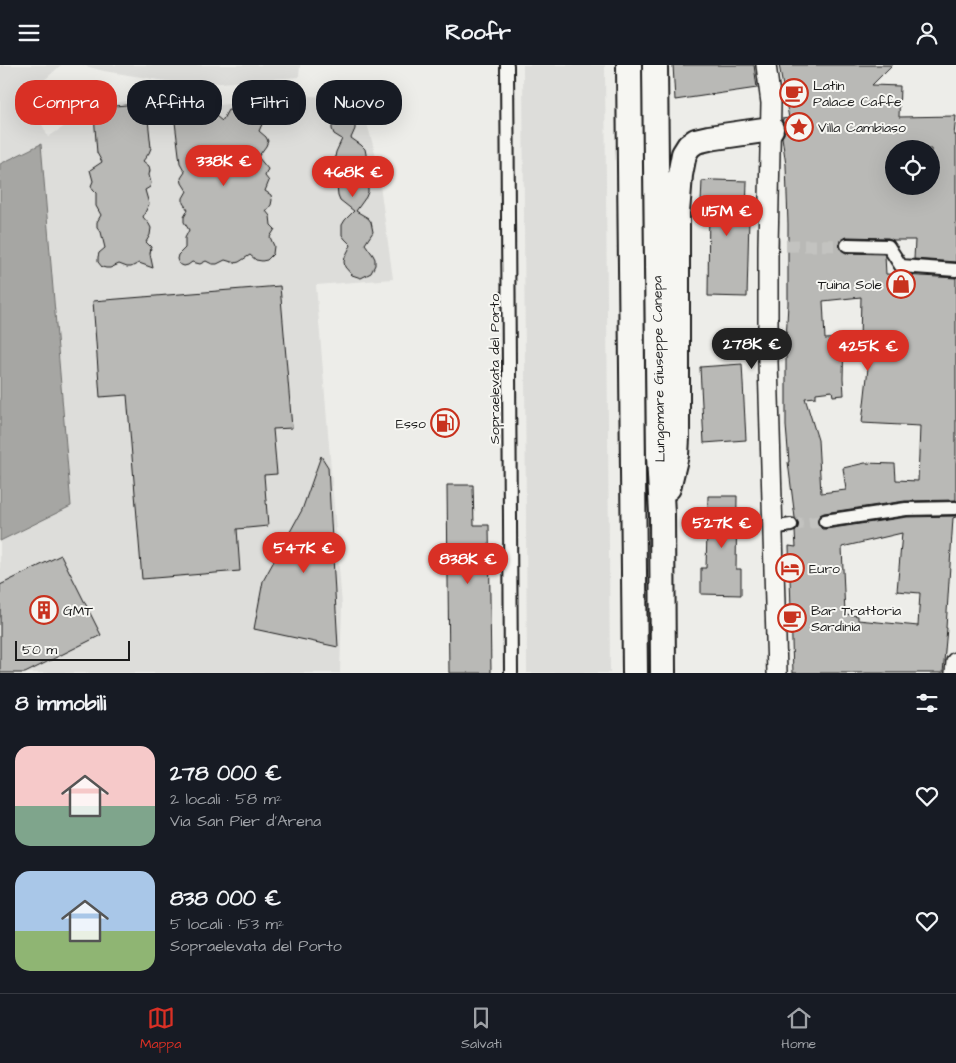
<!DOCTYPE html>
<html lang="it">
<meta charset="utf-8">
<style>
:root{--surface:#171b24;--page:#242831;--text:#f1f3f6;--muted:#9ea1a6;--line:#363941;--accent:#d93025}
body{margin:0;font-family:"Architects Daughter",sans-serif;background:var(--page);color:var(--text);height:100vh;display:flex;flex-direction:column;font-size:19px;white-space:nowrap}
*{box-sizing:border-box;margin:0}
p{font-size:16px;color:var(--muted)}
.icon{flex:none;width:28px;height:28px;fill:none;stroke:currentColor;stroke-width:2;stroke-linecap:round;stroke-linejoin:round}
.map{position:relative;height:608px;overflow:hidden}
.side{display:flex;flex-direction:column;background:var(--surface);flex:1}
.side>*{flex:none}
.banner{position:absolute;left:15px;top:15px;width:500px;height:45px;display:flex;gap:10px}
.buttons{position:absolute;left:885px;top:75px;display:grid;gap:10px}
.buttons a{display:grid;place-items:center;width:55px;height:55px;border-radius:50%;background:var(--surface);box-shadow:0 5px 20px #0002;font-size:25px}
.scale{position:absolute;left:15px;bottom:12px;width:115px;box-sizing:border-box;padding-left:5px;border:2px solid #1c1c1c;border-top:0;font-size:14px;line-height:18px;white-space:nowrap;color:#1c1c1c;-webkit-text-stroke:4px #f6f6f2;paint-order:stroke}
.price{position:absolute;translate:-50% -42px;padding:0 11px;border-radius:18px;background:var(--accent);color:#fff;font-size:16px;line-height:32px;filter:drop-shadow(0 1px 2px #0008)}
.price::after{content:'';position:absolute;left:50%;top:30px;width:15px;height:11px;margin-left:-8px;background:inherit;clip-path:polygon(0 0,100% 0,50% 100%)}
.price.on{background:#222;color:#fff}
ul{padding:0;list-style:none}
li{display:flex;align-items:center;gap:15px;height:125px;padding:0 15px}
li span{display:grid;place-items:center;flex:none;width:140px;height:100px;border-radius:15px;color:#555}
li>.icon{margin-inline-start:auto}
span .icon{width:60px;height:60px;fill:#fffc;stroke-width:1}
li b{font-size:21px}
h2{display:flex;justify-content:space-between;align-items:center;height:60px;padding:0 15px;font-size:21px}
.pill{padding:0 18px;border-radius:20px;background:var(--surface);box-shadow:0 5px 20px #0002;font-size:18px;line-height:45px}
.pill.on{background:var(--accent);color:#fff}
header{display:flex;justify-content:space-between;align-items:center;height:65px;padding:0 15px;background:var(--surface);font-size:22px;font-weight:700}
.tab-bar{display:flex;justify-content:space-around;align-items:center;height:70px;border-top:1px solid var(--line);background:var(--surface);font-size:14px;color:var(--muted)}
.tab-bar a{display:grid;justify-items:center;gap:2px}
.tab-bar .on{color:var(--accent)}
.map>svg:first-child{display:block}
.built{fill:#ddddda}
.water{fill:#a6a6a3;stroke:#6f6f6d}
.building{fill:#b9b9b6;stroke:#1c1c1c;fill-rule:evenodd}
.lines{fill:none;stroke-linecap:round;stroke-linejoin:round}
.street-tunnel{stroke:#c3c3c0;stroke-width:12;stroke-dasharray:12 6;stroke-linecap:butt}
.street-casing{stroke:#1c1c1c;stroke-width:16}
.secondary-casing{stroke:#1c1c1c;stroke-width:22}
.highway-casing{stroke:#1c1c1c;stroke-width:28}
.street{stroke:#f6f6f2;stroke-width:12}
.secondary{stroke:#f6f6f2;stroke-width:19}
.highway{stroke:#f6f6f2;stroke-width:24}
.labels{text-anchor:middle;stroke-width:4;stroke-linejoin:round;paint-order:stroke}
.poi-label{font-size:14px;fill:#1c1c1c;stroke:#f6f6f2;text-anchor:start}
.street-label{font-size:14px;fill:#1c1c1c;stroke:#f6f6f2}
</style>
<header><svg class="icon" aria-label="menu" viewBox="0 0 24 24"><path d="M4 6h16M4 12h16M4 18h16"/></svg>Roofr<svg class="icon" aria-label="person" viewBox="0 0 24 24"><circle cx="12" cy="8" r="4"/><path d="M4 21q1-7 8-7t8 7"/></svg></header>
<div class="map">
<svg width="956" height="608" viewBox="0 0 956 608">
<rect width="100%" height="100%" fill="#edede9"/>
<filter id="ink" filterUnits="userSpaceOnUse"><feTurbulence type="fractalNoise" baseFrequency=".02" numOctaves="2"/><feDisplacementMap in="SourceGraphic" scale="10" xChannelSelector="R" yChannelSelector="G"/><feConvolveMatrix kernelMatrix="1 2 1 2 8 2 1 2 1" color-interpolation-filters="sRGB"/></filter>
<g filter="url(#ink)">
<path class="built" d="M0,0H61L28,30L48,72L96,41L138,34L171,45L305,31L341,32L352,37L361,45L368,62L376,91L393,214L316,220L342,540L340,608H0V476L71,441L41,79L0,99Z
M82,0H300L299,12L221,18L172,17L104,6Z
M523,0H605L610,608H527Z"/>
<path class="water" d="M41,79L71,441L0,476V99Z"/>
<path class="building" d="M673,0H754L757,23L675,35Z
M779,0H892L872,20L900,21L899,52L956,51L954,70H956V197L914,194L915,175H893L888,173L847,172L844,173L840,175L839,180L840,184L846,188L884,189L885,191L886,209L956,213V435L905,436L824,448L820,450L817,457L819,461L822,464H826L907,452L956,451V452L953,453L946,563H947L943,608H793L789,481L796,482L795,467L798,463L799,459L798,455L795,453L788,397H789L786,361V275L788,239V159L786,100L782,72L784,69L785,63L782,54L789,53ZM894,84H931V121H894ZM861,232L860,275H871L862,358L920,361L918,416L896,415L895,399L865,398L843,403L846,425L821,428L818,375L805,333L816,332V328L832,326L833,331L844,330L843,313L844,273L825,274L823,236ZM902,468L897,526L920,528L918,561L858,555V551L845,549L842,482Z
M138,39L144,40L147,45L151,83L149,88L143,96L149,101L150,105L149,110L151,118L150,122L145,125L149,139L143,152L149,159L151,163L150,170L146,177L151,182L150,189L153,203L139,198L131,202H127L119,199L110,203H106L102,202L98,197V192L99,188L105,183L101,167L97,162V157L101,150L96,141V128L93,125L91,121L93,116L90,105L102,97L97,88L94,50L97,44L103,42Z
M252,42L257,44L261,47L263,52V57L259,66L266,72L268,76L266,81L258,92L268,104L265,111L269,116L265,126L271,130L272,135L271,140L266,146L270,151L271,160L275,164L270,172L274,181L273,189L267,195L262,196L256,195L250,190L239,197L235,198L225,195L217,199H212L206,196L200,199L192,197L188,200L184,201L179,199L177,194L178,190L185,183V173L189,165L184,157V152L188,145L183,138V133L187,126L182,118L181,113L185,107L180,98L174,49L193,47V50L207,46L211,47L222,56L228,45L242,47L246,44Z
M344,50L349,52L353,55L355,60V64L351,73L361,80L365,84L366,89V94L365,99L358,108L366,117L368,122V127L366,132L356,146L368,153L371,157L373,167L365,179L373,190L375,194V200L371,208L361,213L352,210L345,202L344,197L345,192L351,180L345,174L342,170V160L345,155L354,146L340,135L338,130L337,120L345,106L339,102L336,97L335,92L336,87L342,74L334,69L332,64V60L333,55L338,51Z
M715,115L747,116L746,152H749L747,232L708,231L709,137H701L702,116Z
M280,221L292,363L273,364L277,409L264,410L268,461L237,464L240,506L142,514L127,330L100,332L93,236Z
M742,299L746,375L704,378L700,302Z
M321,391L328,402L338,582L254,564L263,516L302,445Z
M447,420H473L474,460H489L491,608H449Z
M708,431H737L736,504H741V530L701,529V503H706Z
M61,490L101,570L25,608H0V520Z"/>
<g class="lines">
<path class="street-tunnel" d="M768,181L847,180
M791,460L825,456"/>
<defs>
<path id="street" d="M507,0L511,608
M847,180L888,181L901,201L956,205
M825,456L906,444L956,443
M772,463L791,460"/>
<path id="secondary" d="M766,0L771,38L768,181V297L777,608
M955,608L956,597"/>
<path id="highway" d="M629,0L635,608
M655,0L659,391L662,449L663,608
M668,423L676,390L677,373V148L680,110L684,89L689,81L696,76L709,73L771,64"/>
</defs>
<use href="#street" class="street-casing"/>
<use href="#secondary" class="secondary-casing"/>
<use href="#highway" class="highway-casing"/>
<use href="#street" class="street"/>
<use href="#secondary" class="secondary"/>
<use href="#highway" class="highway"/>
</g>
</g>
<defs>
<symbol id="cafe-ring" viewBox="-11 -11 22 22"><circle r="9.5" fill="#f6f6f2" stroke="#c8321e" stroke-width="1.5"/><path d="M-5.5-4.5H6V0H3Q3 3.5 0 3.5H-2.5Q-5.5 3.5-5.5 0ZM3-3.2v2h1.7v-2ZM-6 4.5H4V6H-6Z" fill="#c8321e"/></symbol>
<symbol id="sight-ring" viewBox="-11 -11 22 22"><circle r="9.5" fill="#f6f6f2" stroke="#c8321e" stroke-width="1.5"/><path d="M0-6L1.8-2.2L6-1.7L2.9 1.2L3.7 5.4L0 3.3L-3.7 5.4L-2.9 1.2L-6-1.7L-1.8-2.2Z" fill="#c8321e"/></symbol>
<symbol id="shop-ring" viewBox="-11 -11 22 22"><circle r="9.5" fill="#f6f6f2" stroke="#c8321e" stroke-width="1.5"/><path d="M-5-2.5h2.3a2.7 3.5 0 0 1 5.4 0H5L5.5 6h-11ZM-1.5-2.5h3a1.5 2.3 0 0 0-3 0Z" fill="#c8321e"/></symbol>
<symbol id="fuel-ring" viewBox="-11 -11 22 22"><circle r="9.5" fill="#f6f6f2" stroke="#c8321e" stroke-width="1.5"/><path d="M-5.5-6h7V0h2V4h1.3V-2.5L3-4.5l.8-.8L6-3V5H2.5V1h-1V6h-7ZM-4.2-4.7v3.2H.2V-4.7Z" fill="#c8321e"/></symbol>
<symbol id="hotel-ring" viewBox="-11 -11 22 22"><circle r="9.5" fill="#f6f6f2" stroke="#c8321e" stroke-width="1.5"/><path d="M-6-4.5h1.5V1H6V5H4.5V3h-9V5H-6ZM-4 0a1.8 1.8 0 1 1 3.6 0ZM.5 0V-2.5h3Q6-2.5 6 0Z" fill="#c8321e"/></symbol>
<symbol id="building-ring" viewBox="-11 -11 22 22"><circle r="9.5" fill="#f6f6f2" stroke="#c8321e" stroke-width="1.5"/><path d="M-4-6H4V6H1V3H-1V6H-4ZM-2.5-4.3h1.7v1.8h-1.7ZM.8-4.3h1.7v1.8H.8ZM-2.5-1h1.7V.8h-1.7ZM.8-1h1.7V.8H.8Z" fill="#c8321e"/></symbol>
</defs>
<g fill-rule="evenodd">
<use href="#cafe-ring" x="778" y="12" width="32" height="32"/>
<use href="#sight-ring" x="783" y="46" width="32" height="32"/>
<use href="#shop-ring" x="885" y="203" width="32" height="32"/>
<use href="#fuel-ring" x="429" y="342" width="32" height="32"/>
<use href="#hotel-ring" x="774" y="487" width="32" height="32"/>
<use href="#building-ring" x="28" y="529" width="32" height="32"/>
<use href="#cafe-ring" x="776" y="537" width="32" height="32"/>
</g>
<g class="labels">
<g class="poi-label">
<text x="813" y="25">Latin<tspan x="813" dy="16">Palace Caffe</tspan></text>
<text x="818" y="67">Villa Cambiaso</text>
<text x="882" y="224" text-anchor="end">Tuina Sole</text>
<text x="426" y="363" text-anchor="end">Esso</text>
<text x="809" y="508">Euro</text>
<text x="63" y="550">GMT</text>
<text x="811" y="550">Bar Trattoria<tspan x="811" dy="16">Sardinia</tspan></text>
</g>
<g class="street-label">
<text transform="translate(494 304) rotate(-90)" y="5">Sopraelevata del Porto</text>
<text transform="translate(658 304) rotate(-91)" y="5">Lungomare Giuseppe Canepa</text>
</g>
</g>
</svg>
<div class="buttons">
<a><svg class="icon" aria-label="locate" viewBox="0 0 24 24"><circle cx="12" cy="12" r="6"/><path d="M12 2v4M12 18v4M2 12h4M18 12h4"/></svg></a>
</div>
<div class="scale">50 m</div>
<b class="price" style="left:224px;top:122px">338K €</b>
<b class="price" style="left:353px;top:133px">468K €</b>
<b class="price" style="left:727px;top:172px">1.15M €</b>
<b class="price on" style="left:752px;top:305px">278K €</b>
<b class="price" style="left:868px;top:307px">425K €</b>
<b class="price" style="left:722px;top:484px">527K €</b>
<b class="price" style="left:304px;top:509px">547K €</b>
<b class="price" style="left:468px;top:520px">838K €</b>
<div class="banner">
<a class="pill on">Compra</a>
<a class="pill">Affitta</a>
<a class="pill">Filtri</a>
<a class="pill">Nuovo</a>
</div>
</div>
<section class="side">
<h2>8 immobili<svg class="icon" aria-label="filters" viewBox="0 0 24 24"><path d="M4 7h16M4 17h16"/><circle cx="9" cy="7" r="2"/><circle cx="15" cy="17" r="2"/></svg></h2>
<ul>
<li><span style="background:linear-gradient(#f6c9c9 60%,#7fa58c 0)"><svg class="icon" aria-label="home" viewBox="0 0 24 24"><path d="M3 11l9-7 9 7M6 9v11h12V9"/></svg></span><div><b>278 000 €</b><p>2 locali · 58 m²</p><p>Via San Pier d'Arena</p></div><svg class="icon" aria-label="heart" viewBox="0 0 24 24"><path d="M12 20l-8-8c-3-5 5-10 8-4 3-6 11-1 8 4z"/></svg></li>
<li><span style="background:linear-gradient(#a9c7e8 60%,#8fb573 0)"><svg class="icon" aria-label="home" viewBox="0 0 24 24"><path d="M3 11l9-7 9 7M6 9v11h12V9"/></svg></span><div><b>838 000 €</b><p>5 locali · 153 m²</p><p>Sopraelevata del Porto</p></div><svg class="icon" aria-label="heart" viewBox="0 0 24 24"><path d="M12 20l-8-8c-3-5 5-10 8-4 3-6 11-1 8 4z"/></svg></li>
</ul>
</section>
<nav class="tab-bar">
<a class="on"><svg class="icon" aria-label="map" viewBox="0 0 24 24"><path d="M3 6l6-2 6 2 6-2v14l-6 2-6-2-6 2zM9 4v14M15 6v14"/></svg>Mappa</a>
<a><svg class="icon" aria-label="saved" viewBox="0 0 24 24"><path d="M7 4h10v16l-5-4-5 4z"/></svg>Salvati</a>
<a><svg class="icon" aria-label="home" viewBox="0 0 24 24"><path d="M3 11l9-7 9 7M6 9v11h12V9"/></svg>Home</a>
</nav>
